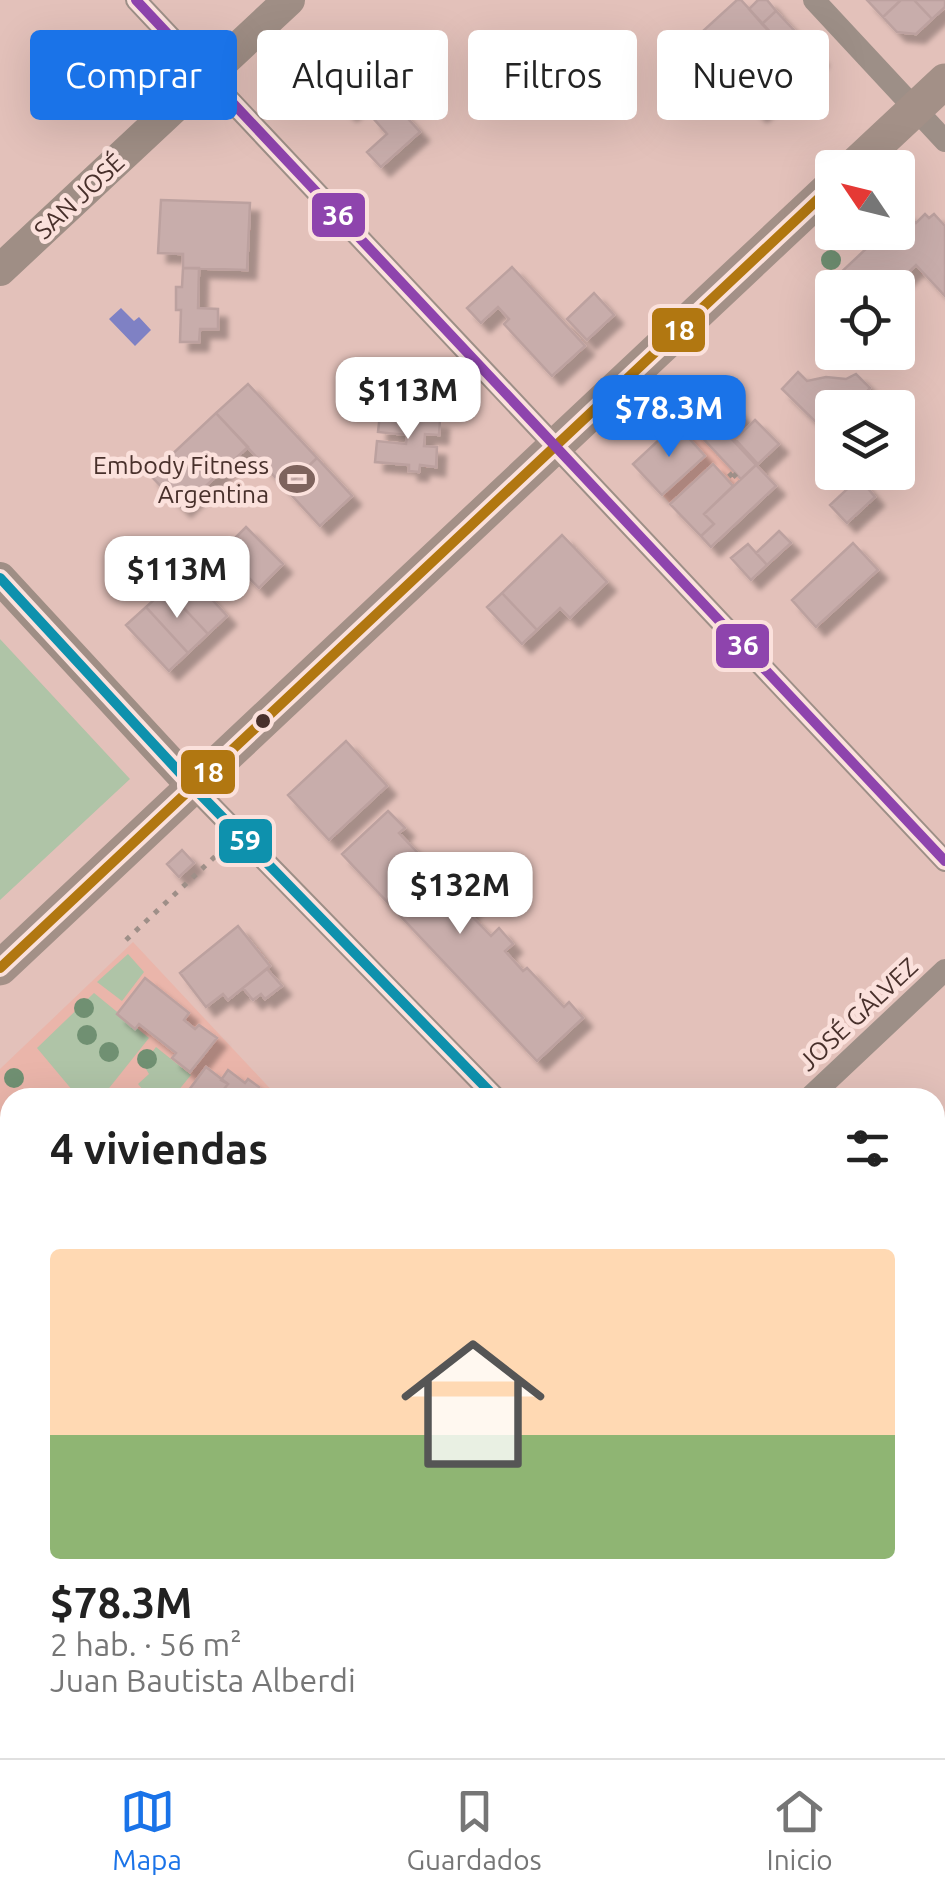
<!DOCTYPE html>
<html lang="es">
<meta charset="utf-8">
<style>
:root{--surface:#fff;--page:#f6f6f6;--text:#222;--muted:#767676;--line:#e0e0e0;--accent:#1a73e8}
body{margin:0;font-family:Ubuntu,sans-serif;background:var(--page);color:var(--text);height:100vh;display:flex;flex-direction:column;font-size:38px;white-space:nowrap}
*{box-sizing:border-box;margin:0}
p{font-size:32px;color:var(--muted)}
.icon{flex:none;width:55px;height:55px;fill:none;stroke:currentColor;stroke-width:2;stroke-linecap:round;stroke-linejoin:round}
.map{position:relative;flex:1;overflow:hidden}
.side{position:absolute;left:0px;top:1088px;width:945px;height:672px;display:flex;flex-direction:column;background:var(--surface);border-radius:30px 30px 0 0;box-shadow:0 10px 40px #0002}
.side>*{flex:none}
.banner{position:absolute;left:30px;top:30px;width:885px;height:90px;display:flex;gap:20px}
.needle{width:65px;rotate:305deg}
.buttons{position:absolute;left:815px;top:150px;display:grid;gap:20px}
.buttons a{display:grid;place-items:center;width:100px;height:100px;border-radius:10px;background:var(--surface);box-shadow:0 10px 40px #0002;font-size:50px}
.price{position:absolute;translate:-50% -85px;padding:0 22px;border-radius:20px;background:#fff;color:#222;font-size:32px;line-height:65px;filter:drop-shadow(0 2px 5px #0008)}
.price::after{content:'';position:absolute;left:50%;top:60px;width:30px;height:22px;margin-left:-15px;background:inherit;clip-path:polygon(0 0,100% 0,50% 100%)}
.price.selected{background:var(--accent);color:#fff}
ul{padding:0;list-style:none}
li{display:grid;align-content:center;gap:20px;height:530px;padding:0 50px}
li+li{border-top:2px solid var(--line)}
li span{display:grid;place-items:center;height:310px;border-radius:10px;color:#555}
li>.icon{margin-inline-start:auto}
span .icon{width:180px;height:180px;fill:#fffc;stroke-width:1}
li b{font-size:42px}
h2{display:flex;justify-content:space-between;align-items:center;height:120px;padding:0 50px;font-size:42px}
.tag{padding:0 35px;border-radius:10px;background:var(--surface);box-shadow:0 10px 40px #0002;font-size:35px;line-height:90px}
.tag.selected{background:var(--accent);color:#fff}
.menu{display:flex;justify-content:space-around;align-items:center;height:140px;border-top:2px solid var(--line);background:var(--surface);font-size:28px;color:var(--muted)}
.menu a{display:grid;justify-items:center;gap:5px}
.menu .selected{color:var(--accent)}
.map>svg:first-child{display:block}
.built{fill:#eab5aa}
.green{fill:#afc4a7}
.water{fill:#7f81c4}
.building{fill:#c8adab;stroke:#bca19f;stroke-width:2.5;filter:url(#shadow)}
.lines{fill:none;stroke-linecap:round;stroke-linejoin:round}
.path{stroke:#9e8f88;stroke-width:5;stroke-dasharray:5 8;stroke-linecap:butt}
.street{stroke:#9d8f87;stroke-width:22}
.secondary{stroke:#9f8e85;stroke-width:32}
.primary{stroke:#a39087;stroke-width:35}
.bus-1-casing{stroke:#fbe1dc;stroke-width:18}
.bus-2-casing{stroke:#fbe1dc;stroke-width:18}
.bus-3-casing{stroke:#fbe1dc;stroke-width:18}
.bus-1{stroke:#b17711;stroke-width:10}
.bus-2{stroke:#0e91ad;stroke-width:10}
.bus-3{stroke:#8e44ad;stroke-width:10}
.tree{fill:#709072}
.bus-dot{fill:#48302b;stroke:#fbe1dc;stroke-width:4}
.labels{text-anchor:middle;stroke-width:9;stroke-linejoin:round;paint-order:stroke}
.street-label{font-size:25px;fill:#48302b;stroke:#fbe1dc}
.poi-label{font-size:25px;fill:#48302b;stroke:#fbe1dc;text-anchor:end}
.line-badge{stroke:#fbe1dc;stroke-width:4}
.badge-label{font-size:28px;text-anchor:middle;font-weight:bold;fill:#fff}
</style>
<div class="map">
<svg width="945" height="1758" viewBox="0 0 945 1758">
<defs>
<filter id="shadow"><feDropShadow dx="9" dy="9" stdDeviation="2.5" flood-color="#0004"/></filter>
</defs>
<rect width="100%" height="100%" fill="#e3c1ba"/>
<path class="built" d="M715,387L744,418L728,434L756,465L704,513L714,524L701,536L633,464Z
M133,942L278,1097L10,1098V1300L0,1313V1069Z"/>
<path class="green" d="M0,639L130,779L0,900Z
M128,954L144,972L122,1001L97,982Z
M94,993L149,1038L102,1097H78L37,1048Z
M156,1047L191,1075L173,1097H142L144,1091L138,1084L149,1074L143,1064Z"/>
<path class="water" d="M121,308L134,321L139,317L151,330L135,346L109,319Z"/>
<path class="building" d="M737,0H741L805,70L758,113L692,41Z
M758,0H767L776,11L762,24L749,9Z
M867,0H901L883,17Z
M901,0H914L932,19L916,34L897,32L883,17Z
M914,0H945V7L932,19Z
M776,11L804,41L790,54L762,24Z
M327,37L374,86L348,112L300,64Z
M804,41L819,57L805,70L790,54Z
M392,101L420,132L381,167L367,152L387,134L373,118Z
M161,200L250,203L247,270L183,268V254L158,253Z
M906,212L916,223L925,214L929,218L934,214L945,226V296L916,265L892,288H848L837,276L884,232H898V220Z
M512,267L585,346L552,376L504,324L509,319L498,307L481,323L467,308Z
M183,268H199L198,308L218,309V329H200L199,342H180L181,310H176V287H182Z
M594,293L614,315L587,340L567,319Z
M798,372L807,381L826,377L846,379L856,374L870,388L852,408H832V427L827,433L782,389Z
M248,384L317,458L285,488L216,413Z
M715,387L744,418L727,434L756,465L741,479L683,417Z
M216,413L248,447L182,508L150,475Z
M380,414L440,420L439,435L425,434L424,446L437,447L436,467L420,465L419,472L409,471V465L375,462L377,441L406,444L407,435L378,432Z
M755,420L779,444L758,464L735,439Z
M676,424L705,456L662,495L633,464Z
M317,458L352,496L320,526L285,488Z
M713,464L733,486L704,514L714,524L701,536L670,504Z
M756,465L776,486L711,547L701,536L714,524L704,514Z
M859,478L875,497L847,523L830,505Z
M246,527L283,564L259,588L222,551Z
M779,531L791,543L767,565L756,553Z
M562,535L607,582L570,618L560,608L537,630L502,593Z
M853,543L878,570L816,627L792,600Z
M748,544L767,565L751,580L731,558Z
M185,570L227,616L208,634L166,589Z
M166,589L208,634L188,653L146,607Z
M502,593L537,630L522,644L487,607Z
M146,607L188,653L169,671L126,625Z
M346,741L387,786L329,840L288,795Z
M388,811L405,828L399,833L454,891L459,886L476,903L467,911L491,936L499,928L513,944L505,951L523,971L527,968L564,1007L569,1002L583,1018L537,1061L342,854Z
M182,850L194,863L179,877L167,864Z
M238,926L270,966L228,1000L223,994L206,1007L180,973Z
M267,969L282,986L265,999L261,994L253,1000L243,988Z
M145,978L189,1013L184,1020L195,1029L199,1025L217,1038L190,1072L172,1058L176,1053L139,1024L135,1029L117,1014Z
M206,1067L228,1084L220,1094L218,1098H183Z
M228,1070L245,1083L248,1079L259,1087L256,1092L263,1098H224L220,1094L228,1084L221,1080Z
M8,1168L10,1221L5,1225L0,1220V1175Z
M10,1231V1265L0,1274V1240Z
M0,1326L10,1332V1349L0,1365Z
M3,1641L10,1645V1667L0,1682V1646Z
M85,1750H111L105,1758H80Z
M563,1750H613L626,1758H558Z
M630,1750H659L654,1758H637L628,1752Z
M737,1750H773L785,1758H732Z
M791,1750H838L832,1758H804Z"/>
<g class="lines">
<path class="path" d="M729,473L735,480L737,478L732,473
M126,940L222,850"/>
<path class="street" d="M136,0L945,861
M814,0L945,141
M194,788L496,1098
M809,1098L945,970
M935,1555L945,1566
M935,1704L945,1684
M174,1758L179,1750
M908,1758L912,1750"/>
<path class="secondary" d="M0,270L289,0
M0,578L194,788
M0,1548L10,1555
M227,1750L237,1758"/>
<path class="primary" d="M852,168L945,81
M0,968L832,186"/>
<defs>
<path id="bus-1" d="M0,968L832,186"/>
<path id="bus-2" d="M0,578L194,788L496,1098"/>
<path id="bus-3" d="M136,0L945,861"/>
</defs>
<use href="#bus-1" class="bus-1-casing"/>
<use href="#bus-2" class="bus-2-casing"/>
<use href="#bus-3" class="bus-3-casing"/>
<use href="#bus-1" class="bus-1"/>
<use href="#bus-2" class="bus-2"/>
<use href="#bus-3" class="bus-3"/>
</g>
<g class="tree">
<circle cx="831" cy="260" r="10"/>
<circle cx="84" cy="1008" r="10"/>
<circle cx="87" cy="1035" r="10"/>
<circle cx="109" cy="1052" r="10"/>
<circle cx="147" cy="1059" r="10"/>
<circle cx="14" cy="1078" r="10"/>
</g>
<defs>
<symbol id="stadium-bare" viewBox="-9 -9 18 18"><path d="M0-5a6.5 5 0 1 0 0 10a6.5 5 0 1 0 0-10ZM-3.5-1.8h7v3.6h-7Z" fill="#7e635d" stroke="#fbe1dc" stroke-width="2.5" paint-order="stroke"/></symbol>
</defs>
<g fill-rule="evenodd">
<use href="#stadium-bare" x="272" y="454" width="50" height="50"/>
</g>
<circle class="bus-dot" cx="263" cy="721" r="9"/>
<g class="labels">
<g class="street-label">
<text transform="translate(79 196) rotate(-43)" y="9">SAN JOSÉ</text>
<text transform="translate(858 1014) rotate(-43)" y="9">JOSÉ GÁLVEZ</text>
</g>
<g class="poi-label">
<text x="269" y="474">Embody Fitness<tspan x="269" dy="29">Argentina</tspan></text>
</g>
</g>
<g class="line-badge">
<rect x="310" y="191" width="57" height="48" rx="10" fill="#8e44ad"/>
<rect x="650" y="306" width="57" height="48" rx="10" fill="#b17711"/>
<rect x="714" y="622" width="57" height="48" rx="10" fill="#8e44ad"/>
<rect x="179" y="748" width="58" height="48" rx="10" fill="#b17711"/>
<rect x="217" y="817" width="57" height="48" rx="10" fill="#0e91ad"/>
</g>
<g class="badge-label">
<text x="338" y="225">36</text>
<text x="679" y="340">18</text>
<text x="743" y="655">36</text>
<text x="208" y="782">18</text>
<text x="245" y="850">59</text>
</g>
</svg>
<div class="buttons">
<a><svg class="needle" viewBox="-14 -14 28 28"><path d="M0-13l5 13h-10z" fill="#e53935"/><path d="M0 13l5-13h-10z" fill="#767676"/></svg></a>
<a><svg class="icon" aria-label="locate" viewBox="0 0 24 24"><circle cx="12" cy="12" r="6"/><path d="M12 2v4M12 18v4M2 12h4M18 12h4"/></svg></a>
<a><svg class="icon" aria-label="layers" viewBox="0 0 24 24"><path d="M12 4l9 5-9 5-9-5zM3 14l9 5 9-5"/></svg></a>
</div>
<b class="price" style="left:408px;top:442px">$113M</b>
<b class="price selected" style="left:669px;top:460px">$78.3M</b>
<b class="price" style="left:177px;top:621px">$113M</b>
<b class="price" style="left:460px;top:937px">$132M</b>
<div class="banner">
<a class="tag selected">Comprar</a>
<a class="tag">Alquilar</a>
<a class="tag">Filtros</a>
<a class="tag">Nuevo</a>
</div>
<section class="side">
<h2>4 viviendas<svg class="icon" aria-label="filters" viewBox="0 0 24 24"><path d="M4 7h16M4 17h16"/><circle cx="9" cy="7" r="2"/><circle cx="15" cy="17" r="2"/></svg></h2>
<ul>
<li><span style="background:linear-gradient(#ffd9b3 60%,#8fb573 0)"><svg class="icon" aria-label="home" viewBox="0 0 24 24"><path d="M3 11l9-7 9 7M6 9v11h12V9"/></svg></span><div><b>$78.3M</b><p>2 hab. · 56 m²</p><p>Juan Bautista Alberdi</p></div></li>
</ul>
</section>
</div>
<nav class="menu">
<a class="selected"><svg class="icon" aria-label="map" viewBox="0 0 24 24"><path d="M3 6l6-2 6 2 6-2v14l-6 2-6-2-6 2zM9 4v14M15 6v14"/></svg>Mapa</a>
<a><svg class="icon" aria-label="saved" viewBox="0 0 24 24"><path d="M7 4h10v16l-5-4-5 4z"/></svg>Guardados</a>
<a><svg class="icon" aria-label="home" viewBox="0 0 24 24"><path d="M3 11l9-7 9 7M6 9v11h12V9"/></svg>Inicio</a>
</nav>
